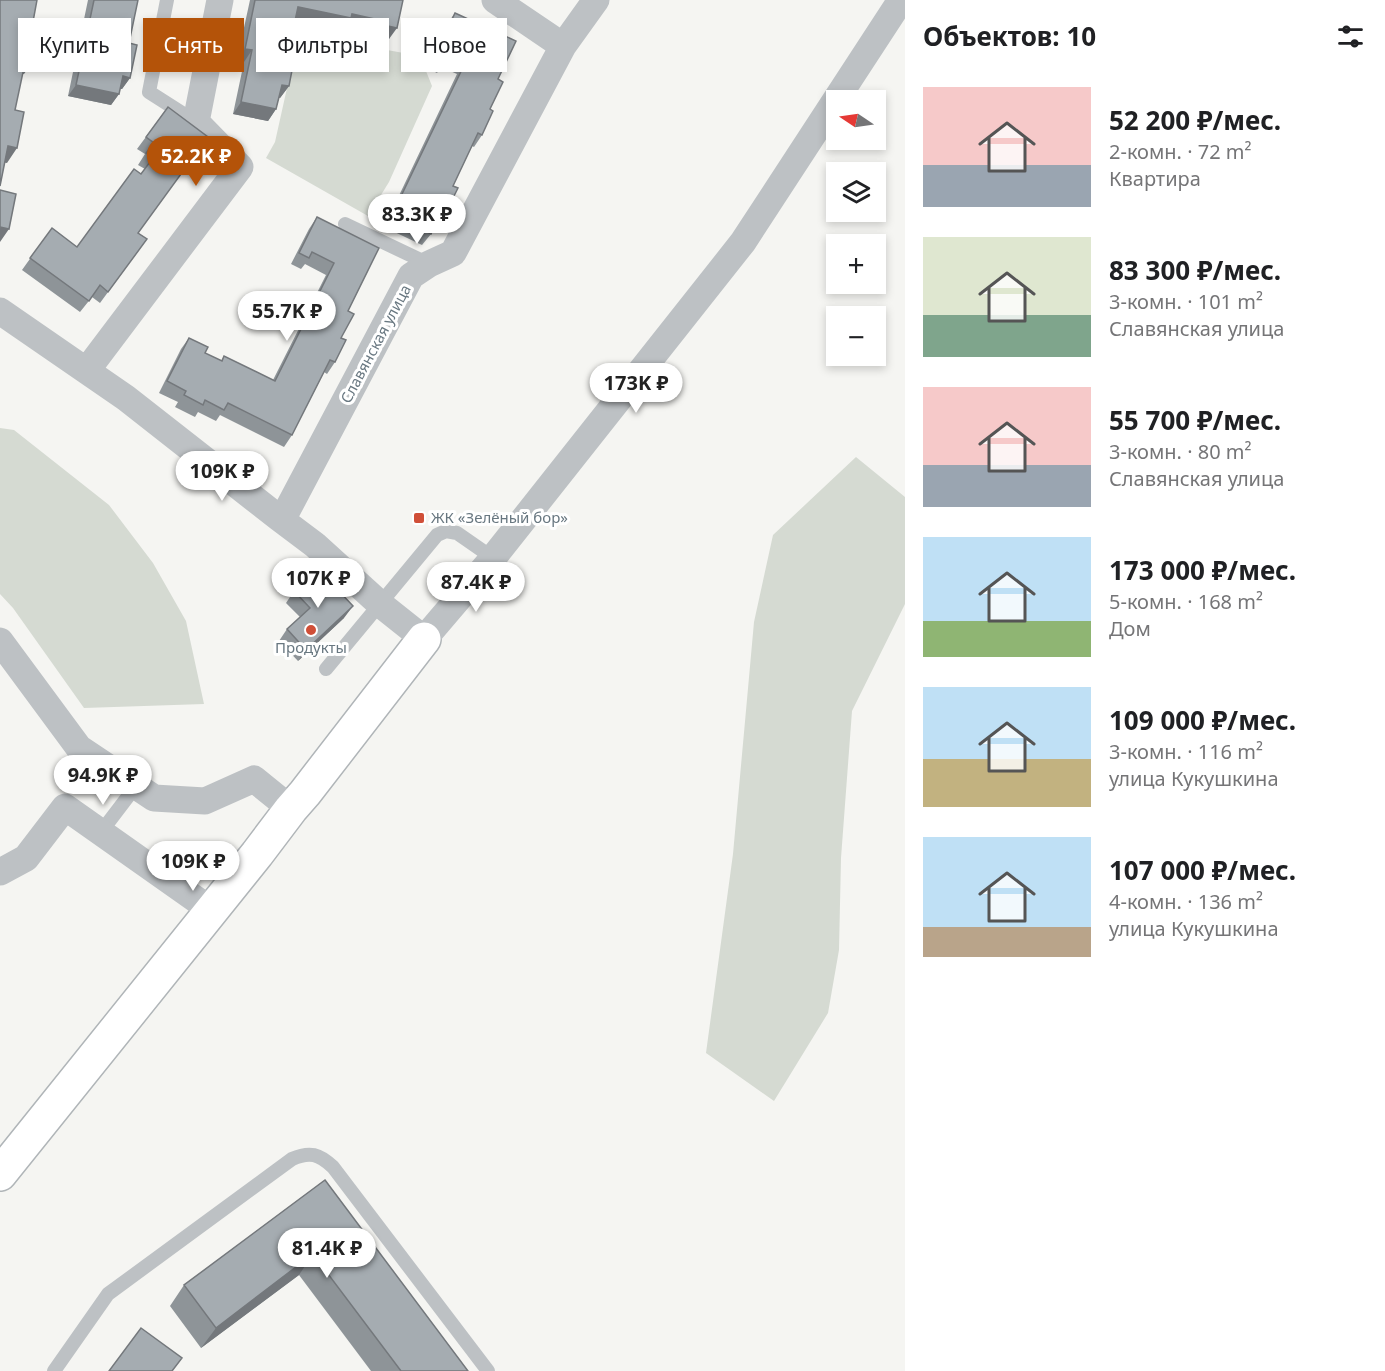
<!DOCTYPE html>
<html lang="ru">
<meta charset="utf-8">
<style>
:root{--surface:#fff;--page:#f6f6f6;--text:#202124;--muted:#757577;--accent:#b45309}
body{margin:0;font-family:"Noto Sans",sans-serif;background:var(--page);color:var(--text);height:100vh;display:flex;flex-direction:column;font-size:22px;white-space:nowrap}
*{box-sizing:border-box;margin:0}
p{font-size:20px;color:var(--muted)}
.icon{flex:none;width:33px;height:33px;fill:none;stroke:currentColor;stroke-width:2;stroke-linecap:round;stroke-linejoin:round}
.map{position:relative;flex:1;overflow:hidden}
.details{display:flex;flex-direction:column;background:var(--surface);width:480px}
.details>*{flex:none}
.banner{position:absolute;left:18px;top:18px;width:570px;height:54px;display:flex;gap:12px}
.needle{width:39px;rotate:283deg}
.buttons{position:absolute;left:826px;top:90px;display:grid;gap:12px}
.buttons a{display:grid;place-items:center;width:60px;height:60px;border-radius:0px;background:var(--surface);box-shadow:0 3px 9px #0003;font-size:30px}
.price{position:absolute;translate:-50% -51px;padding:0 14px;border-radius:21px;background:#fff;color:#222;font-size:20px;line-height:39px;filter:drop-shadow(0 2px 3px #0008)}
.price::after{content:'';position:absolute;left:50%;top:36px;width:18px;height:14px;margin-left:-9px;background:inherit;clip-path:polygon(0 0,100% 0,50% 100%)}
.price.active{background:var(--accent);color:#fff}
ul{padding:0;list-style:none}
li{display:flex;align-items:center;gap:18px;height:150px;padding:0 18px}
li span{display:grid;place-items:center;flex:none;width:168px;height:120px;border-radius:0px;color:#555}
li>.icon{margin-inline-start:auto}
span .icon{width:72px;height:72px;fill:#fffc;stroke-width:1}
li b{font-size:26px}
h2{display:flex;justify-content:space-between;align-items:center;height:72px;padding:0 18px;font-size:26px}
.tag{padding:0 21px;border-radius:0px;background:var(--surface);box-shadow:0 3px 9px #0003;font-size:21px;line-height:54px}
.tag.active{background:var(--accent);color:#fff}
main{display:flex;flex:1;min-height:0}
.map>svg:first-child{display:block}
.green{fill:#d5dad2}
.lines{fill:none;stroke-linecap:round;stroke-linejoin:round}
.secondary-casing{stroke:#b0b5b8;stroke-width:36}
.lane{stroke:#bdc1c4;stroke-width:14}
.street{stroke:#bdc1c4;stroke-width:27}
.secondary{stroke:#fff;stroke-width:33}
.wall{fill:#8e9498}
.shaded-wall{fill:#74787c}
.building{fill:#a5acb1;stroke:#74787c;stroke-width:1.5}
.poi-dot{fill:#d04f38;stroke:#fff;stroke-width:2}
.labels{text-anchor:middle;stroke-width:6;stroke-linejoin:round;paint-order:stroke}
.street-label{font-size:15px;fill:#687780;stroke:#fff}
.poi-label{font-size:15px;fill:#687780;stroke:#fff;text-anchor:start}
</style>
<main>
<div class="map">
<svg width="905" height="1371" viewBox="0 0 905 1371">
<rect width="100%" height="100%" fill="#f5f5f2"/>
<path class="green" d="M299,34L420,56L432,86L389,182L368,216L266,158L275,142Z
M0,428L14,430L109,505L153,563L186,621L204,704L84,708L13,608L0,594Z
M856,457L905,497V604L852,711L841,858L839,950L828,1013L774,1101L706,1053L733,854L754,622L773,535Z"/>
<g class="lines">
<defs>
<path id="secondary" d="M0,1174L257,854L291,809L305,793L424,639"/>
</defs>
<use href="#secondary" class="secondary-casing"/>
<path class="lane" d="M167,0L149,92L196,122
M345,224L429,264
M326,669L437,535L446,531L457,533L493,558
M101,832L136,786
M54,1371L108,1294L292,1159C310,1151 319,1154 333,1167L488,1371"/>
<path class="street" d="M495,0L563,46
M0,311L126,398L279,518L315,545L380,604L424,639L493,558L743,242L901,0
M87,370L240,167L196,122L220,0
M282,520L411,276L429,264L453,253L563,46L596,0
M0,641L79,748L154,798L205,801L254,779L291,809
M0,872L26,858L65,807L211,910"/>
<use href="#secondary" class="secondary"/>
</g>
<path class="wall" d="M88,0H138L129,43L130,78L122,89H120L119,94L111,105L68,96Z
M250,0H403L389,39L366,35L367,30L346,26L343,30L295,20L287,58L289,86L280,98L279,97L276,109L268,121L233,114L244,62L237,60Z
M455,13L498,79L482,135L474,147L472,146L453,186L444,216L436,228L434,227L431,234L422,245L384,227L457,74L441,67L437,73L427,68L447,24Z
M168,107L138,233L147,239L100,303L92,297L80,312L22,270L52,228L77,247L145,169L138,165L145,154L137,149Z
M317,217L379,248L348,311L335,362L327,374L324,372L292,435L284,447L220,415L216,421L198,412L195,417L175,407L178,402L159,393L181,349L189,338L205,353L221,361L224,356L273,380L326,275L305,264L301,269L291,264L309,229Z
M294,591L344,618L298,661L279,641L287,629L300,617L286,603Z
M325,1180L468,1371H371L299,1275L201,1348L170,1306L184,1285Z"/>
<path class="shaded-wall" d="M298,7L352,14L375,19L367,30L346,26L343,30L289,19Z
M374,23L397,28L389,39L366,35Z
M245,49L252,50L244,62L237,60Z
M26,58L35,59L24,74L15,73Z
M123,76L130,78L122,89L115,88Z
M76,85L119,94L111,105L68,96Z
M282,85L289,86L280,98L274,96Z
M241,102L276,109L268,121L233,114Z
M8,146L17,148L7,163L0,162Z
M0,227L9,229L0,242Z
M353,606L344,618L298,661L306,650Z
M313,1254L299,1275L201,1348L216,1328Z"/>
<path class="building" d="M0,0H37L32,27L41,29L35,59L26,58L15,110L24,112L17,148L8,146L0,186Z
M94,0H138L129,43L137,45L130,78L123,76L119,94L76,85Z
M255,0H403L397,28L374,23L375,19L352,14L351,18L298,7L287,58L294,60L289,86L282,85L276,109L241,102L252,50L245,49Z
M455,13L516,41L498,79L503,82L490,109L493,111L482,135L478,133L453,186L458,188L444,216L440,214L431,234L392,215L465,63L448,55L445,61L435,56Z
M168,107L208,137L138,233L147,239L108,292L100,285L89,301L30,258L52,228L77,247L134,169L141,174L153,158L146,153L154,143L146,137Z
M0,190L16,194L9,229L0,227Z
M317,217L379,248L348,311L354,314L341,338L346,340L335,362L330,360L292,435L228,403L224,410L205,400L203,405L184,395L186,391L167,381L189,338L208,347L205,353L222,361L224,356L275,381L334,263L312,252L309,258L299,253Z
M318,569L353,606L306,650L287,629L310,608L294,591Z
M325,1180L468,1371H401L313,1254L216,1328L184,1285Z
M141,1328L182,1358L172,1371H109Z"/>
<g class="poi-dot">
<rect x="413" y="512" width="12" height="12" rx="3"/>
<circle cx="311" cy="630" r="6"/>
</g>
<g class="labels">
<g class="street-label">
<text transform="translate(376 344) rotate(-62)" y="5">Славянская улица</text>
</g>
<g class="poi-label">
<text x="431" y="523">ЖК «Зелёный бор»</text>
<text x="311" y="653" text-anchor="middle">Продукты</text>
</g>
</g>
</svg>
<div class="buttons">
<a><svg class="needle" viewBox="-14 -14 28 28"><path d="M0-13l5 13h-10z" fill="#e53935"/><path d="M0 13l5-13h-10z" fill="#757577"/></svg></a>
<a><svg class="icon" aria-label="layers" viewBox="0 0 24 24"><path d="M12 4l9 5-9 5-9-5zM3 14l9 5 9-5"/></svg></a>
<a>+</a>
<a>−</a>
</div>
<b class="price active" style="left:196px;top:187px">52.2K ₽</b>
<b class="price" style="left:417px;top:245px">83.3K ₽</b>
<b class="price" style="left:287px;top:342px">55.7K ₽</b>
<b class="price" style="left:636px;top:414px">173K ₽</b>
<b class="price" style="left:222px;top:502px">109K ₽</b>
<b class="price" style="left:318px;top:609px">107K ₽</b>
<b class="price" style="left:476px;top:613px">87.4K ₽</b>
<b class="price" style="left:103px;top:806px">94.9K ₽</b>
<b class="price" style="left:193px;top:892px">109K ₽</b>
<b class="price" style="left:327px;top:1279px">81.4K ₽</b>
<div class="banner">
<a class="tag">Купить</a>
<a class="tag active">Снять</a>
<a class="tag">Фильтры</a>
<a class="tag">Новое</a>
</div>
</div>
<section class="details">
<h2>Объектов: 10<svg class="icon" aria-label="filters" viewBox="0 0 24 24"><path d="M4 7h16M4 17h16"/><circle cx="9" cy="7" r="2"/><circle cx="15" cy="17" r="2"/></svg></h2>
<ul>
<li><span style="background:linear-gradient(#f6c9c9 65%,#9aa5b1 0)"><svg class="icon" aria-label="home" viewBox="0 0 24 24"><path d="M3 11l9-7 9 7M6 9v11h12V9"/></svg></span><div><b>52 200 ₽/мес.</b><p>2-комн. · 72 m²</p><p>Квартира</p></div></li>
<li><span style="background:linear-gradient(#dfe7d0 65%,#7fa58c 0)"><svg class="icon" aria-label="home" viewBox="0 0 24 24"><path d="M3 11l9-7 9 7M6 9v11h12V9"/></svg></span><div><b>83 300 ₽/мес.</b><p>3-комн. · 101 m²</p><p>Славянская улица</p></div></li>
<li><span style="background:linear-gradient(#f6c9c9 65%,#9aa5b1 0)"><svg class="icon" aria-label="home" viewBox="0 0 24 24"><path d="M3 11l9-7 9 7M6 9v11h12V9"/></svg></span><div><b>55 700 ₽/мес.</b><p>3-комн. · 80 m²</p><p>Славянская улица</p></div></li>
<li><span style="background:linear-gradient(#bfe0f5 70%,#8fb573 0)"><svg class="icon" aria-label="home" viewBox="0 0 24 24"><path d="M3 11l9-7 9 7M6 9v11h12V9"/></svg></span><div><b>173 000 ₽/мес.</b><p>5-комн. · 168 m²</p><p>Дом</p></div></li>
<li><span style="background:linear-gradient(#bfe0f5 60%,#c2b280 0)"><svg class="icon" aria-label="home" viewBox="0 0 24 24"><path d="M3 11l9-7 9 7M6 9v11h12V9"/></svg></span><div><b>109 000 ₽/мес.</b><p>3-комн. · 116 m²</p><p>улица Кукушкина</p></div></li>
<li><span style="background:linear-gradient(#bfe0f5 75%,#b9a48a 0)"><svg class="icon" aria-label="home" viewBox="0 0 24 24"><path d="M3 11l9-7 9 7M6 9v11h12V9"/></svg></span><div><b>107 000 ₽/мес.</b><p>4-комн. · 136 m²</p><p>улица Кукушкина</p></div></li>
</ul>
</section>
</main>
